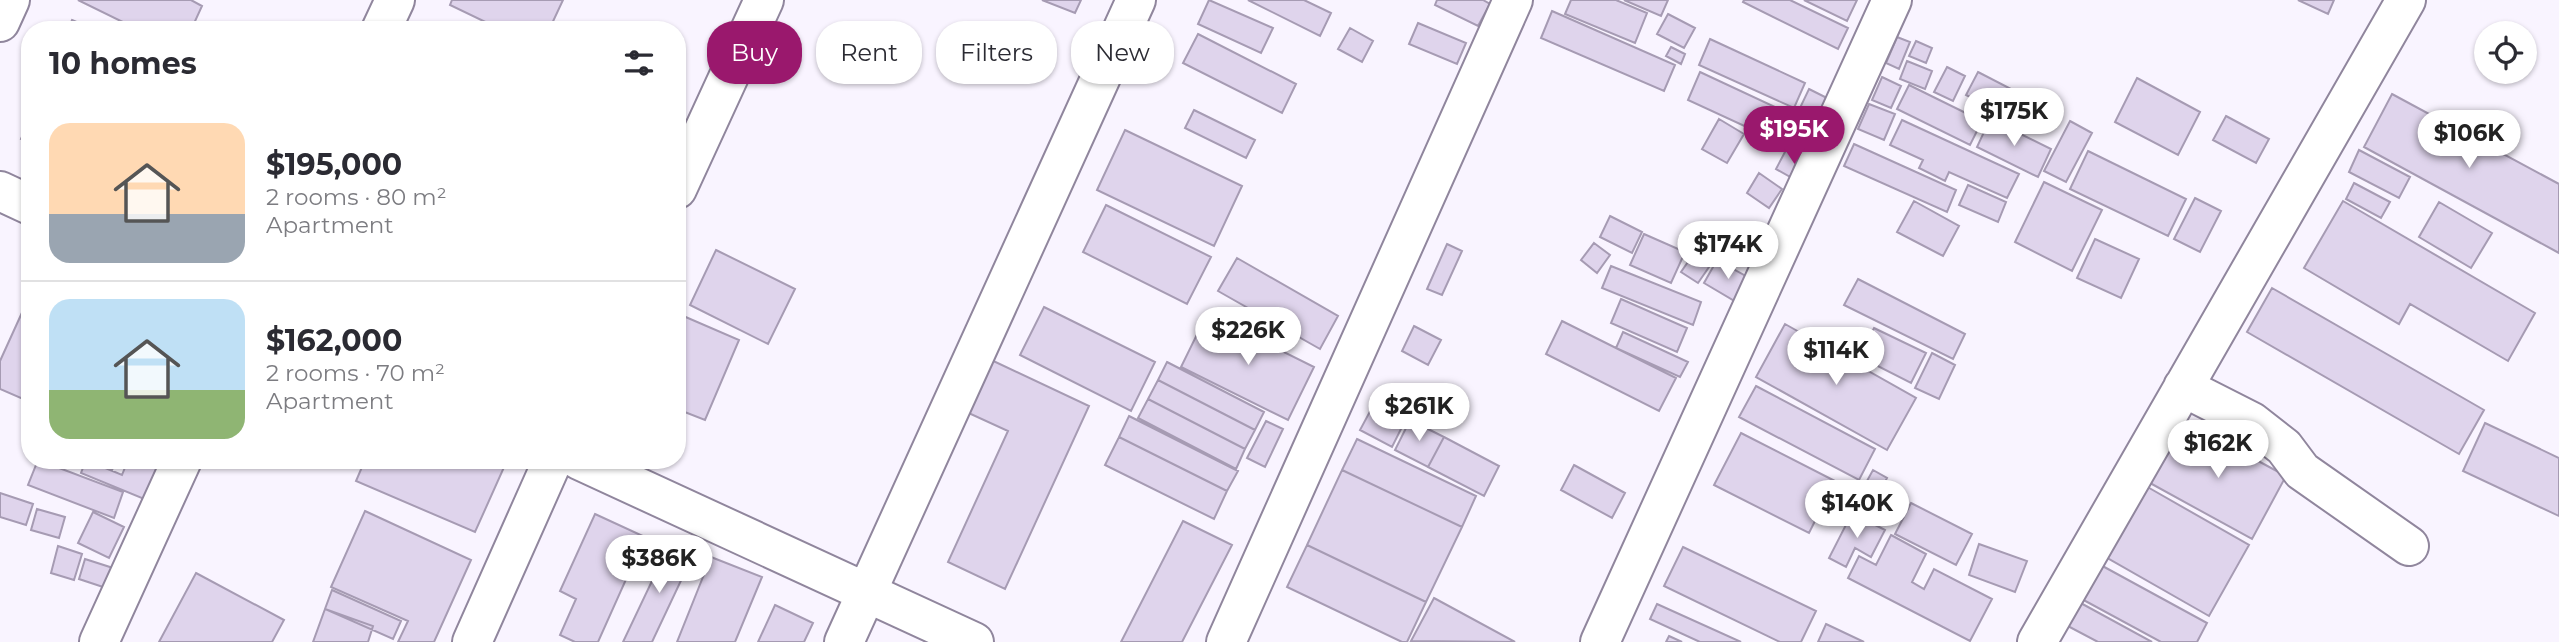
<!DOCTYPE html>
<meta charset="utf-8">
<style>
:root{--surface:#fff;--page:#f7f7f7;--text:#2b2b33;--muted:#7c7c81;--line:#e1e1e2;--accent:#9a186d}
body{margin:0;font-family:Montserrat,sans-serif;background:var(--page);color:var(--text);height:100vh;display:flex;flex-direction:column;font-size:26px;white-space:nowrap}
*{box-sizing:border-box;margin:0}
p{font-size:23px;color:var(--muted)}
.icon{flex:none;width:38px;height:38px;fill:none;stroke:currentColor;stroke-width:2;stroke-linecap:round;stroke-linejoin:round}
.map{position:relative;flex:1;overflow:hidden}
.panel{position:absolute;left:21px;top:21px;width:665px;height:448px;display:flex;flex-direction:column;background:var(--surface);border-radius:28px;box-shadow:0 2px 5px #0004}
.panel>*{flex:none}
.banner{position:absolute;left:707px;top:21px;width:665px;height:63px;display:flex;gap:14px}
.fabs{position:absolute;left:2474px;top:21px;display:grid;gap:14px}
.fabs a{display:grid;place-items:center;width:63px;height:63px;border-radius:50%;background:var(--surface);box-shadow:0 2px 5px #0004;font-size:35px}
.price{position:absolute;translate:-50% -60px;padding:0 16px;border-radius:24px;background:#fff;color:#222;font-size:23px;line-height:46px;filter:drop-shadow(0 2px 4px #0008)}
.price::after{content:'';position:absolute;left:50%;top:42px;width:21px;height:16px;margin-left:-10px;background:inherit;clip-path:polygon(0 0,100% 0,50% 100%)}
.price.active{background:var(--accent);color:#fff}
ul{padding:0;list-style:none}
li{display:flex;align-items:center;gap:21px;height:175px;padding:0 28px}
li+li{border-top:2px solid var(--line)}
li span{display:grid;place-items:center;flex:none;width:196px;height:140px;border-radius:21px;color:#555}
li>.icon{margin-inline-start:auto}
span .icon{width:84px;height:84px;fill:#fffc;stroke-width:1}
li b{font-size:30px}
h2{display:flex;justify-content:space-between;align-items:center;height:84px;padding:0 28px;font-size:30px}
.pill{padding:0 24px;border-radius:28px;background:var(--surface);box-shadow:0 2px 5px #0004;font-size:24px;line-height:63px}
.pill.active{background:var(--accent);color:#fff}
.map>svg:first-child{display:block}
.building{fill:#dfd4ec;stroke:#a69bb3;stroke-width:2}
.lines{fill:none;stroke-linecap:round;stroke-linejoin:round}
.minor-casing{stroke:#90869d;stroke-width:42}
.minor{stroke:#fff;stroke-width:38}
</style>
<div class="map">
<svg width="2559" height="642" viewBox="0 0 2559 642">
<rect width="100%" height="100%" fill="#f9f4ff"/>
<path class="building" d="M78,0H191L202,6L191,30H139Z
M452,0H563L549,30H502L450,5Z
M1042,0H1081L1075,13Z
M1209,0L1273,28L1261,53L1198,24Z
M1248,0H1304L1331,13L1320,36Z
M1437,0H1483L1490,4L1478,26L1435,5Z
M1571,0H1616L1647,13L1635,43L1565,14Z
M1624,0H1668L1661,16Z
M1744,0H1790L1848,28L1838,49L1743,2Z
M1804,0H1857L1847,21Z
M2298,0H2334L2328,14Z
M1552,11L1675,65L1664,91L1541,38Z
M1668,14L1695,28L1684,48L1657,34Z
M72,20L95,30H68Z
M1418,23L1466,43L1457,64L1409,44Z
M1350,28L1373,41L1362,62L1338,49Z
M1198,34L1296,84L1282,113L1183,63Z
M1897,37L1910,42L1899,69L1886,63Z
M1710,39L1805,83L1794,108L1699,65Z
M1916,41L1932,48L1926,63L1909,56Z
M1671,47L1685,54L1681,64L1666,56Z
M1907,61L1932,71L1925,89L1900,79Z
M1947,67L1965,76L1953,101L1934,92Z
M1700,72L1803,120L1790,147L1688,100Z
M1978,72L2040,104L2028,127L1966,95Z
M1882,77L1901,86L1891,108L1872,100Z
M2137,78L2200,112L2178,155L2115,122Z
M1909,85L1982,121L1970,145L1897,109Z
M1809,89L1827,98L1815,122L1798,112Z
M2392,94L2559,184V253L2364,147Z
M1869,104L1895,114L1884,140L1858,129Z
M1194,110L1255,140L1246,158L1185,128Z
M2226,116L2269,139L2256,163L2213,140Z
M30,118V143L21,139Z
M1719,119L1744,134L1727,163L1702,149Z
M1990,119L2051,149L2038,177L1977,147Z
M1902,120L2019,174L2007,198L1949,172L1945,181L1919,168L1923,160L1890,145Z
M2070,121L2092,133L2066,182L2044,171Z
M1125,130L1242,186L1214,246L1097,190Z
M1854,144L1956,190L1947,212L1844,166Z
M1786,150L1812,164L1801,183L1776,169Z
M2359,150L2410,177L2399,198L2349,172Z
M2088,151L2186,199L2168,236L2070,189Z
M1759,173L1782,189L1769,208L1747,193Z
M2044,182L2102,210L2072,271L2015,242Z
M2354,183L2390,202L2381,218L2346,199Z
M1968,185L2006,202L1998,222L1959,205Z
M2195,198L2221,211L2200,252L2174,239Z
M1914,201L1959,226L1943,256L1897,232Z
M2343,201L2535,313L2508,361L2410,304L2399,324L2304,268Z
M2439,202L2492,233L2471,268L2419,237Z
M1106,205L1211,257L1187,304L1083,252Z
M1610,216L1642,232L1632,253L1600,237Z
M1644,234L1685,252L1671,283L1630,265Z
M2095,239L2139,259L2121,298L2077,278Z
M1594,243L1610,255L1597,273L1581,260Z
M1447,244L1462,251L1442,295L1427,289Z
M716,250L795,289L768,344L690,305Z
M1692,256L1709,267L1698,283L1681,272Z
M1237,258L1338,316L1320,349L1218,291Z
M1717,260L1751,279L1738,303L1704,283Z
M1611,266L1701,302L1693,325L1602,288Z
M1858,279L1965,334L1953,359L1844,305Z
M2272,288L2484,410L2459,454L2247,332Z
M30,295V402L0,389V361Z
M1621,299L1687,328L1677,352L1611,323Z
M1044,307L1155,362L1131,411L1020,355Z
M1207,314L1314,367L1288,420L1181,367Z
M681,315L739,340L705,420L677,409V324Z
M1562,321L1676,378L1659,411L1546,354Z
M1785,324L1916,398L1887,450L1756,377Z
M1414,326L1441,340L1428,365L1402,351Z
M1874,328L1926,353L1911,383L1860,357Z
M1623,332L1688,362L1680,377L1616,348Z
M1932,353L1955,365L1939,399L1915,388Z
M987,358L1089,406L1005,589L948,562L1008,431L962,410Z
M1167,362L1264,412L1255,430L1158,380Z
M1158,380L1255,430L1245,449L1148,399Z
M1756,386L1875,449L1859,480L1739,417Z
M1148,399L1245,449L1236,469L1138,418Z
M1375,402L1406,419L1392,447L1360,430Z
M1129,416L1238,471L1227,491L1119,437Z
M1410,420L1444,437L1428,467L1395,450Z
M1266,421L1283,429L1265,467L1247,458Z
M2184,421L2286,476L2252,539L2150,483Z
M2485,423L2559,458V516L2463,471Z
M1741,433L1835,481L1809,533L1714,485Z
M1119,437L1227,491L1214,519L1105,465Z
M1444,437L1499,466L1484,496L1428,467Z
M1357,439L1476,496L1462,527L1342,470Z
M38,460L123,492L114,518L28,485Z
M86,460L122,475L128,460H141L162,469L149,501L81,473Z
M88,460H117L112,470Z
M365,460H494L505,465L475,532L356,481Z
M1574,465L1625,493L1612,518L1561,490Z
M1342,470L1462,527L1426,602L1307,545Z
M1873,470L1887,478L1872,507L1857,499Z
M2144,485L2249,545L2209,616L2104,556Z
M0,493L33,504L26,525L0,517Z
M1911,503L1972,534L1956,565L1895,534Z
M37,509L65,517L59,538L31,530Z
M365,511L471,560L434,642H398L408,621L331,587Z
M93,512L124,527L109,558L78,543Z
M1852,513L1885,530L1871,557L1855,548L1846,567L1829,558Z
M595,514L645,537L598,642H575L560,635L576,599L560,591Z
M1183,521L1232,545L1182,642H1121Z
M1891,535L1926,554L1912,582L1924,589L1934,569L1992,599L1970,641L1848,578L1859,556L1876,565Z
M670,543L694,553L652,642H623Z
M1979,544L2027,561L2015,592L1969,575Z
M1307,545L1426,602L1407,642H1402L1287,587Z
M58,546L82,554L74,580L51,573Z
M1683,547L1816,611L1801,642H1780L1664,586Z
M711,557L762,577L735,642H677Z
M85,559L113,568L106,588L79,579Z
M2097,563L2207,623L2197,642H2161L2078,597Z
M196,573L284,620L272,642H159Z
M332,590L401,621L393,639L325,609Z
M1434,598L1515,642L1411,641Z
M2077,601L2152,642H2098L2064,624Z
M1657,604L1741,642H1700L1650,619Z
M775,605L813,623L804,642H758Z
M325,609L373,626L368,642H313Z
M1826,624L1864,642H1818Z
M1669,636L1682,642H1666Z"/>
<g class="lines">
<defs>
<path id="minor" d="M0,22L10,0
M381,30L395,0
M677,189L764,0
M0,191L30,205
M2183,387L2252,422L2284,447L2302,471L2409,546
M579,460L974,642
M99,642L182,460
M472,642L553,460
M844,642L1136,0
M1226,642L1513,0
M1600,642L1892,0
M2037,642L2406,0"/>
</defs>
<use href="#minor" class="minor-casing"/>
<use href="#minor" class="minor"/>
</g>
</svg>
<div class="fabs">
<a><svg class="icon" aria-label="locate" viewBox="0 0 24 24"><circle cx="12" cy="12" r="6"/><path d="M12 2v4M12 18v4M2 12h4M18 12h4"/></svg></a>
</div>
<b class="price" style="left:2014px;top:148px">$175K</b>
<b class="price active" style="left:1794px;top:166px">$195K</b>
<b class="price" style="left:2469px;top:170px">$106K</b>
<b class="price" style="left:1728px;top:281px">$174K</b>
<b class="price" style="left:1248px;top:367px">$226K</b>
<b class="price" style="left:1836px;top:387px">$114K</b>
<b class="price" style="left:1419px;top:443px">$261K</b>
<b class="price" style="left:2218px;top:480px">$162K</b>
<b class="price" style="left:1857px;top:540px">$140K</b>
<b class="price" style="left:659px;top:595px">$386K</b>
<div class="banner">
<a class="pill active">Buy</a>
<a class="pill">Rent</a>
<a class="pill">Filters</a>
<a class="pill">New</a>
</div>
<section class="panel">
<h2>10 homes<svg class="icon" aria-label="filters" viewBox="0 0 24 24"><path d="M4 7h16M4 17h16"/><circle cx="9" cy="7" r="2"/><circle cx="15" cy="17" r="2"/></svg></h2>
<ul>
<li><span style="background:linear-gradient(#ffd9b3 65%,#9aa5b1 0)"><svg class="icon" aria-label="home" viewBox="0 0 24 24"><path d="M3 11l9-7 9 7M6 9v11h12V9"/></svg></span><div><b>$195,000</b><p>2 rooms · 80 m²</p><p>Apartment</p></div></li>
<li><span style="background:linear-gradient(#bfe0f5 65%,#8fb573 0)"><svg class="icon" aria-label="home" viewBox="0 0 24 24"><path d="M3 11l9-7 9 7M6 9v11h12V9"/></svg></span><div><b>$162,000</b><p>2 rooms · 70 m²</p><p>Apartment</p></div></li>
</ul>
</section>
</div>
